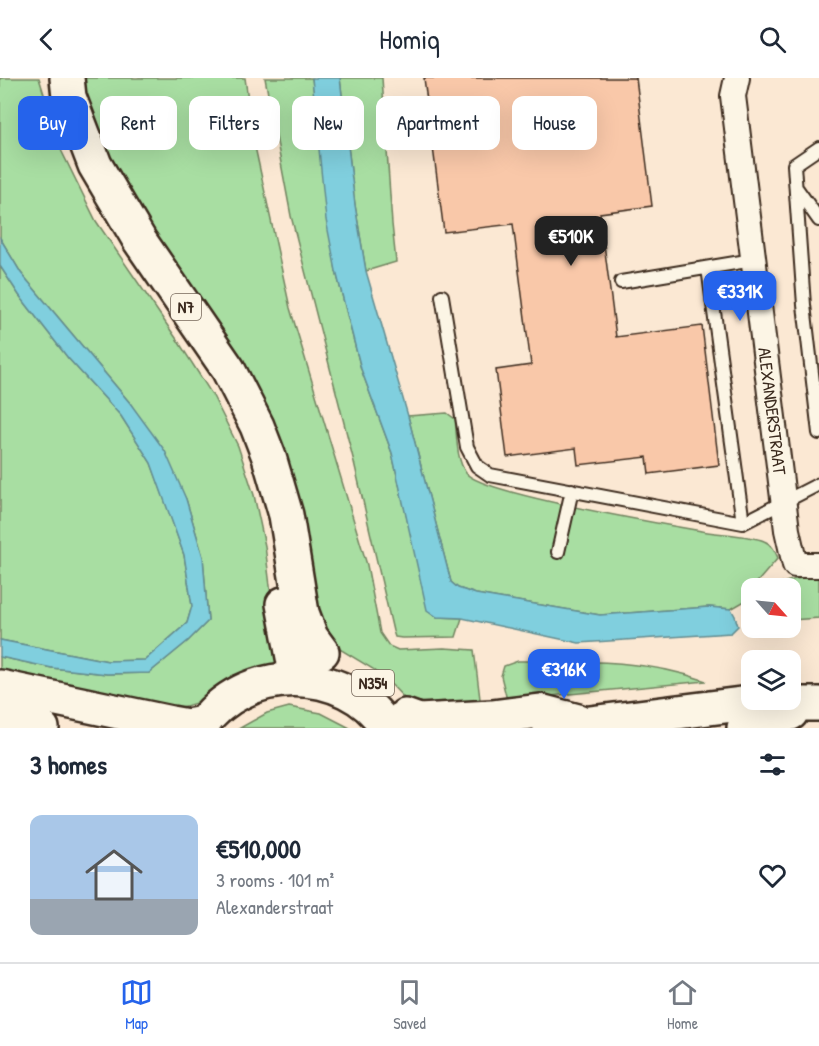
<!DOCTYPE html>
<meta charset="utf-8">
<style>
:root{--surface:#fff;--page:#f2f2f3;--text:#1f2937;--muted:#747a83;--line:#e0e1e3;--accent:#2563eb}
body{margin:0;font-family:"Patrick Hand",sans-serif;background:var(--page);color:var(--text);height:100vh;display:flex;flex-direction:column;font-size:22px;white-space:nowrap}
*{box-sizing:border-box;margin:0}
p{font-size:20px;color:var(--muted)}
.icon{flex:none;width:33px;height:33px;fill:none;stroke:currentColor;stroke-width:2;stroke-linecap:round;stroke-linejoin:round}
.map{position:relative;height:650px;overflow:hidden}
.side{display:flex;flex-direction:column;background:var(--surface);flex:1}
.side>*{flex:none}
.guide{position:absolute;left:18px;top:18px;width:783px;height:54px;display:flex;gap:12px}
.needle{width:39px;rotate:117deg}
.controls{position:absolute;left:741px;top:500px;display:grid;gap:12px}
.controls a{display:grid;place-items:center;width:60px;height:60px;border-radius:12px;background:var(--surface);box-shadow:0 6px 24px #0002;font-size:30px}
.price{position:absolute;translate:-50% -51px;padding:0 14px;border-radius:12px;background:var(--accent);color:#fff;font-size:20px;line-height:39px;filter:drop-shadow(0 2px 3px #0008)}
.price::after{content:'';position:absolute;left:50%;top:36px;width:18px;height:14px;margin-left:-9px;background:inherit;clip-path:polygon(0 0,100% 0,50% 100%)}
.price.selected{background:#222;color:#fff}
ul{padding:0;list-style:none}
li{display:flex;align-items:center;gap:18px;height:150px;padding:0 30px}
li span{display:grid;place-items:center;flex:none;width:168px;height:120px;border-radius:12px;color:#555}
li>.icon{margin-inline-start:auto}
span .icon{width:72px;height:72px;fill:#fffc;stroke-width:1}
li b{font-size:26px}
h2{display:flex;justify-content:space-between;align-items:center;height:72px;padding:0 30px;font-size:26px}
.chip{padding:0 21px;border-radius:12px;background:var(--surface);box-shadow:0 6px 24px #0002;font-size:21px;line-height:54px}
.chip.selected{background:var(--accent);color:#fff}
header{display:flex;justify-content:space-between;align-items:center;height:78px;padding:0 30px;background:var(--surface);font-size:27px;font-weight:600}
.menu{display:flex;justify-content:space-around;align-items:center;height:84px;border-top:2px solid var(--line);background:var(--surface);font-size:16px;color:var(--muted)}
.menu a{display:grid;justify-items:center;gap:3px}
.menu .selected{color:var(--accent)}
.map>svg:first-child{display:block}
.green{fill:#a8dea2;stroke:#728460;stroke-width:1.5}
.water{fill:#80cfde;stroke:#648d91;stroke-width:1.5}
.building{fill:#f9c8a9;stroke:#3b2a1e;stroke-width:1.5}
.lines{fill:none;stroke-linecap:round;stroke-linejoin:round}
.lane-casing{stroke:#3b2a1e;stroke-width:16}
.street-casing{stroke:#3b2a1e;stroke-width:28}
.secondary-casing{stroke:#3b2a1e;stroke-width:38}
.primary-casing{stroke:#3b2a1e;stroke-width:38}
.highway-casing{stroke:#3b2a1e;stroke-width:38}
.lane{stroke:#fcf5e5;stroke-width:12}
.street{stroke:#fcf5e5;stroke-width:24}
.secondary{stroke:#fcf5e5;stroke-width:33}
.primary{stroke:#fcf5e5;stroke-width:33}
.highway{stroke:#fcf5e5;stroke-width:33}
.labels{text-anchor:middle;stroke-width:4.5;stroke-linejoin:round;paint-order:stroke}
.shield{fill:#fcf5e5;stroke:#75675a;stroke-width:1.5}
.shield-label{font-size:16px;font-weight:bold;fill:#3b2a1e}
.street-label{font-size:18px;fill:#3b2a1e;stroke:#fcf5e5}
</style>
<header><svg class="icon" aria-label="back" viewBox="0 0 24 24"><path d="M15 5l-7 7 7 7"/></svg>Homiq<svg class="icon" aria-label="search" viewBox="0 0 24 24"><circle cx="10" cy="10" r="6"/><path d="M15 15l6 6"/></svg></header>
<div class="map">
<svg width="819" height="650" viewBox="0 0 819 650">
<rect width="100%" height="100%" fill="#fbe8d3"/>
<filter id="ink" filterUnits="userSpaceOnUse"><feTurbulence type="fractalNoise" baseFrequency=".0167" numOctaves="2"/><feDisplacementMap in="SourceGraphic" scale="12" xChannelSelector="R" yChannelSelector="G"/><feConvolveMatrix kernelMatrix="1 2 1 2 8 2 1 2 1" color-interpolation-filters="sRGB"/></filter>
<g filter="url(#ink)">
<path class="green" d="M0,0H39L62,74L96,143L178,263L213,318L238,368L254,417L265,468L280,588C243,605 206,627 164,632L0,601V579L52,590L107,596L149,595L188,563L208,543L203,479L186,421L130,325L21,195L0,160Z
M81,0H245L254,64L290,230L367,487L380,555L389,568L398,572L444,570L474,572L481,629L448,634L407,623L386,601L373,591L333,567L322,552L296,447L99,61Z
M265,0H312L336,193L361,291L392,375L409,449L437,539L462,540L456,559L402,560L395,559L393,553L354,384L291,138Z
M340,0H382L392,146L396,184L366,193L355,127Z
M0,188L19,217L68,280L121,338L151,385L168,431L184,477L192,528L187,545L145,582L108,583L0,562Z
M447,335L455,341C457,358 456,381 466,395C480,415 667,447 701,453C717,456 751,457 764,463C772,466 775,473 778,480L752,510L750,520L731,531L709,529L600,537L476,516L458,510L451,504L408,338Z
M819,499V540L791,542L790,510H776C786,500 805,500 819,499Z
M518,583C582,583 645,581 706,603L507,622L501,598L504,588Z
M289,629L321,635L350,650H240L267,635Z"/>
<path class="water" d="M312,0H340L355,127L366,193L408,338L451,504L458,510L476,516L600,537L709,529L731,531L735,538L738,548L731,555L579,565L462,540L437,539L427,532L392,375L361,291L336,193L326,142Z
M0,160L21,195L130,325L165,373L186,421L203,479L208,543L188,563L149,595L107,596L52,590L0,579V562L108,583L145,582L187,545L192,528L184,477L151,385L121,338L68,280L19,217L0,188Z"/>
<path class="building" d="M424,0H636L652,128L600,135L616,259L702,248L719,387L649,396L647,379L578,387L576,370L507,379L496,292L531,287L513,146L444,154Z"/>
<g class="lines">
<defs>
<path id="lane" d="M819,70L794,87L804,227L819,355
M797,111L819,142
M708,190L743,445
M621,204L753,182
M442,218L467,369L477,388L490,397L743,445L819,406
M558,474L572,412"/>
<path id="street" d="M737,0L733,18L787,452L795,487H819"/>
<path id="secondary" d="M405,638L419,643L492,639L540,633L578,643
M550,650L741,626H819
M744,650L791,635"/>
<path id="primary" d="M0,609L171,645L188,648L203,645
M0,642L42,650
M200,650C242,586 346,585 387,650"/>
<path id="highway" d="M67,0L69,19L95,87L140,163L228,291L257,348L269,379L286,437L302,535L311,559L322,574
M283,526L295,590L306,602"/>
</defs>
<use href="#lane" class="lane-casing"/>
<use href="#street" class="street-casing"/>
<use href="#secondary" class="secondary-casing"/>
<use href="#primary" class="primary-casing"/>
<use href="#highway" class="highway-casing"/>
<use href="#lane" class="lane"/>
<use href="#street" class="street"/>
<use href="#secondary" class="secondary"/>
<use href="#primary" class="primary"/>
<use href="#highway" class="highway"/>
</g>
</g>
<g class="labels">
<g class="shield">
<rect x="171" y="216" width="30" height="26" rx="4.5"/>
<rect x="352" y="592" width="42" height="26" rx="4.5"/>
</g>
<g class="shield-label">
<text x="186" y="235">N7</text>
<text x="373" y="611">N354</text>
</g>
<g class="street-label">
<text transform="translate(772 333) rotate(83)" y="6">ALEXANDERSTRAAT</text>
</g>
</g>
</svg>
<div class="controls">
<a><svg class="needle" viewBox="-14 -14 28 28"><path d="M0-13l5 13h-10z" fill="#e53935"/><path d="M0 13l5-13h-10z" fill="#747a83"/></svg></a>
<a><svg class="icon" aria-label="layers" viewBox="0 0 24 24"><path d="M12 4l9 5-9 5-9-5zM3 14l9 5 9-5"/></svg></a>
</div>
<b class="price selected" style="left:571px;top:189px">€510K</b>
<b class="price" style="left:740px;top:244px">€331K</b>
<b class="price" style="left:564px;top:622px">€316K</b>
<div class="guide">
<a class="chip selected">Buy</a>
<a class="chip">Rent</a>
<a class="chip">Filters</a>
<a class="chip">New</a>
<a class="chip">Apartment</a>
<a class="chip">House</a>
</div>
</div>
<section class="side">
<h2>3 homes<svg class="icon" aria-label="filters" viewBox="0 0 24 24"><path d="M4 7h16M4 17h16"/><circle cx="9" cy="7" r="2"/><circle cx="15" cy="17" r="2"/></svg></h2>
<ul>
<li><span style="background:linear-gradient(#a9c7e8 70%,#9aa5b1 0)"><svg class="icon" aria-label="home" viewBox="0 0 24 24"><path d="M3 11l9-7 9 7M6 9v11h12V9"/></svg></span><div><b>€510,000</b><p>3 rooms · 101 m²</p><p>Alexanderstraat</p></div><svg class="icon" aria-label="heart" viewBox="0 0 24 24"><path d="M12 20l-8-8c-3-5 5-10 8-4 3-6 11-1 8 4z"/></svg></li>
</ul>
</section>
<nav class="menu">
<a class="selected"><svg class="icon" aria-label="map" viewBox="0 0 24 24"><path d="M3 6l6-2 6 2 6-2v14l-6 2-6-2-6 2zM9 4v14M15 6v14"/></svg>Map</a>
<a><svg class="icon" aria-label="saved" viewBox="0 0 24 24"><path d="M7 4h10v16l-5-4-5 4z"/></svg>Saved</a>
<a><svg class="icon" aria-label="home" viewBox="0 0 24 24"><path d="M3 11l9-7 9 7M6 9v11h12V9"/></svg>Home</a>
</nav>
